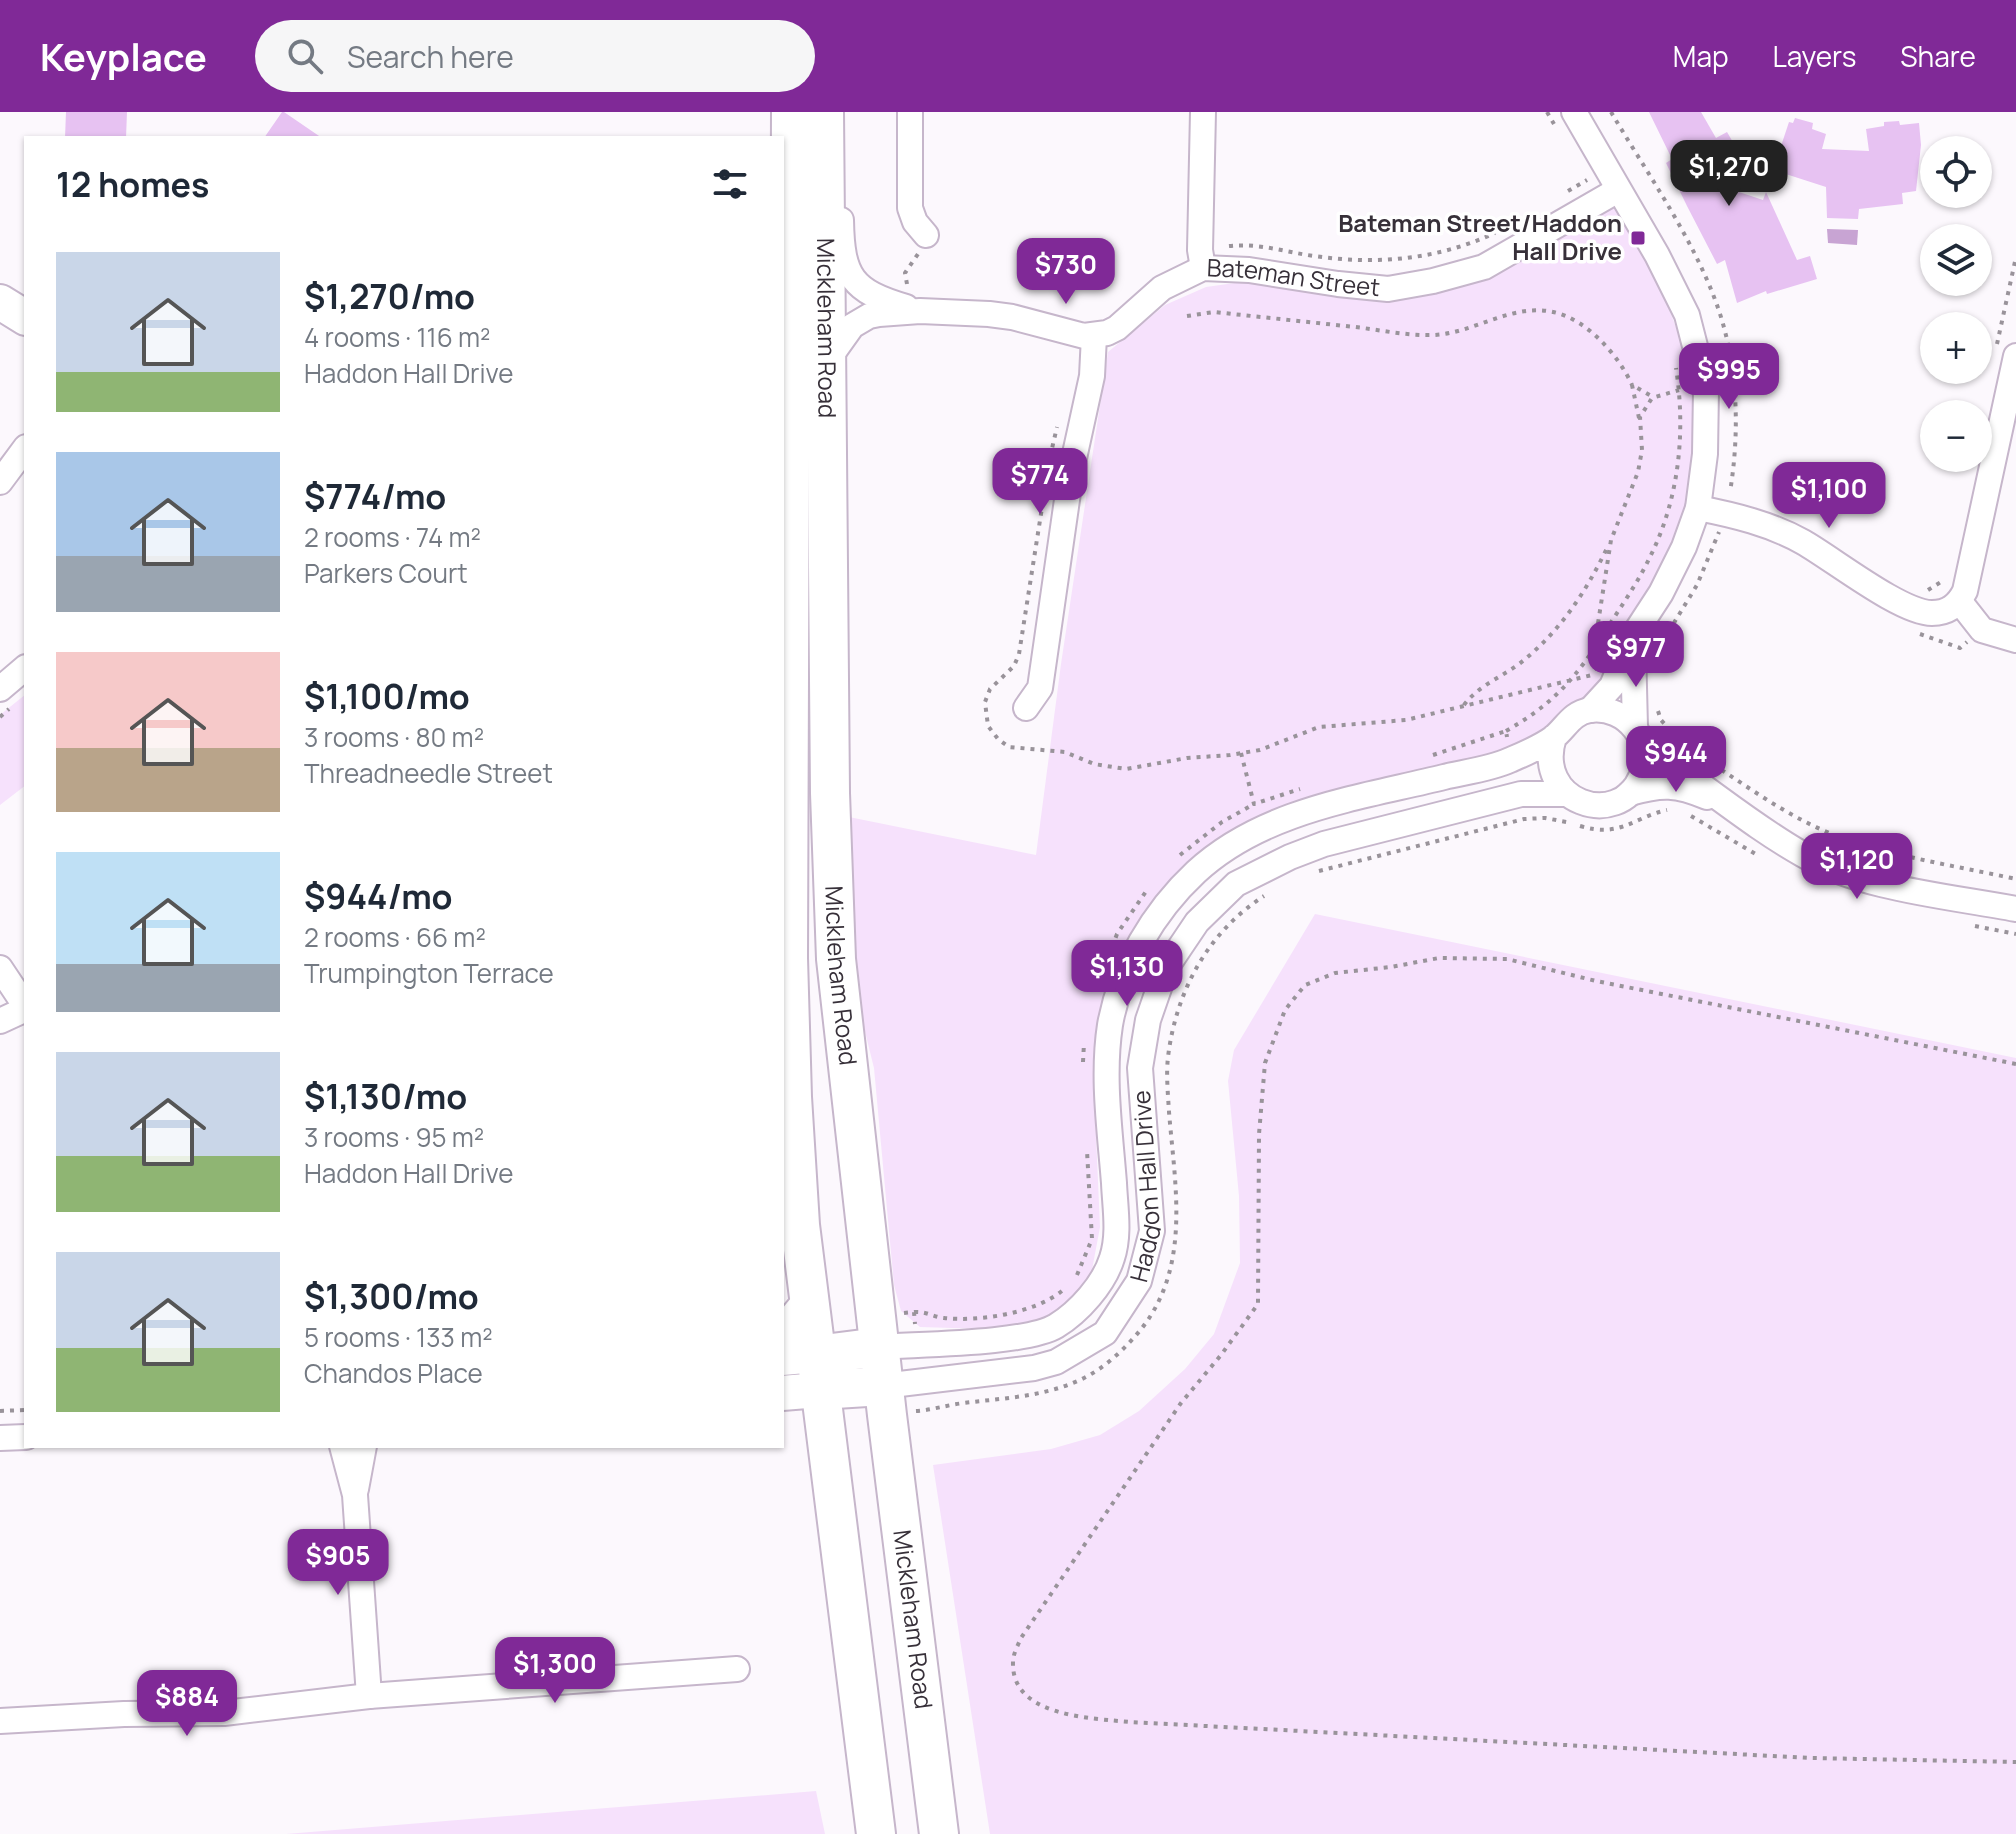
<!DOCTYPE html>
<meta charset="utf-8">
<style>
:root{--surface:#fff;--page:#f6f6f7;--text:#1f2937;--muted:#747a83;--accent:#802997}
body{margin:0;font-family:Manrope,sans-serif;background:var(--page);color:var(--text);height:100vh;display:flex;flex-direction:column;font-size:30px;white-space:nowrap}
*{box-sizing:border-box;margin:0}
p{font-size:26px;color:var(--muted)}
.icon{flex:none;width:44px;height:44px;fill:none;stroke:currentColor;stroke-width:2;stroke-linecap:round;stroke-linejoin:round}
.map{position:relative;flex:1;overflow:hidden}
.side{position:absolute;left:24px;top:24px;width:760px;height:1312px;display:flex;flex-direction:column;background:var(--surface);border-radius:0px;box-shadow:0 2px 6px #0004}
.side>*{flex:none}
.fabs{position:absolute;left:1920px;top:24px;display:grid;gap:16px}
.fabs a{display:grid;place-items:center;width:72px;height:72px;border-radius:50%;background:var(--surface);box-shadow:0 2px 6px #0004;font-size:40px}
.price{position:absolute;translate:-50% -68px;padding:0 18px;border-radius:16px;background:var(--accent);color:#fff;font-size:26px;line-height:52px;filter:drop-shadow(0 2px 4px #0008)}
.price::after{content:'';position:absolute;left:50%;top:48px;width:24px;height:18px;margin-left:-12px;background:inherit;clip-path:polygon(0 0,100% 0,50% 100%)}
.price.active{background:#222;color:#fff}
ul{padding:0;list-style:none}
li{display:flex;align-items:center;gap:24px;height:200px;padding:0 32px}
li span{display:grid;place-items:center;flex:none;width:224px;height:160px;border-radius:0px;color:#555}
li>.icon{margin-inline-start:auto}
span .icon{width:96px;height:96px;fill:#fffc;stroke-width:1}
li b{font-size:34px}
h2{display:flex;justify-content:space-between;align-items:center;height:96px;padding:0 32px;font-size:34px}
header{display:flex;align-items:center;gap:48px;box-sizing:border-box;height:112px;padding:0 40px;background:var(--accent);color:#fff}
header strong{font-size:38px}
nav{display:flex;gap:44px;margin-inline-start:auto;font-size:28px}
.search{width:560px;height:72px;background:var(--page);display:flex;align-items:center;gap:20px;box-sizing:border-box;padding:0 28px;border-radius:44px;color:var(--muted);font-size:30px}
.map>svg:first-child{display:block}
.green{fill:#f6e1fc}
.water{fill:#c8a4d3}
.building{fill:#e7c2f2}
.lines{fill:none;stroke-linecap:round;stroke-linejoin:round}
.street-casing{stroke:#c6b6cb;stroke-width:28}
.secondary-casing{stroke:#c6b6cb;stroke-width:38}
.primary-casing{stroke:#c6b6cb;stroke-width:42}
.path{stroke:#99939a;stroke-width:4;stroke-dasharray:4 6;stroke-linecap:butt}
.street{stroke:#fff;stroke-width:24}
.secondary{stroke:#fff;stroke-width:34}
.primary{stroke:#fff;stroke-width:38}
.poi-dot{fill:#802997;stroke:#fff;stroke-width:3}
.labels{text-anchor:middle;stroke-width:7;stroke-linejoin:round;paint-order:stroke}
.poi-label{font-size:24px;font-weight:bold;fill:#373039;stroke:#fff;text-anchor:end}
.street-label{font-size:24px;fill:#373039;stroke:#fff}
</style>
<header>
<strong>Keyplace</strong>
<div class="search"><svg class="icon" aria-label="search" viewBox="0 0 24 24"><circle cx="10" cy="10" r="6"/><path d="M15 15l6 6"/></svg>Search here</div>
<nav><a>Map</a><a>Layers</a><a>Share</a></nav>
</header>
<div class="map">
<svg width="2016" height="1722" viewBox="0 0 2016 1722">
<rect width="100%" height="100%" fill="#fcf8fd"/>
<path class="green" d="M1614,92C1642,142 1671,190 1686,246C1690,257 1695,270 1696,281C1700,350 1684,422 1649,481C1641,495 1630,507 1621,521C1612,536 1610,557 1599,571C1573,602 1536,623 1502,645L1193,750L1144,799L1109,860L1096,913L1095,1000L1100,1115L1092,1158L1073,1188L1045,1209L1016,1218L920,1215L901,1199L894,1173L874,956L849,855V705L1036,743L1061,552L1108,240L1165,193L1206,175L1249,169L1382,188L1430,182L1492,166Z
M26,582V673L0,693V603Z
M1315,802L2016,946V1722H990L933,1353L1051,1337L1100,1323L1139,1299L1185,1257L1214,1222L1240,1151L1239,1084L1228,969L1234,938Z
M816,1679L825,1722H286Z"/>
<path class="water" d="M1827,117L1858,118L1857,133L1828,131Z"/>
<path class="building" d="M66,0H127L126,26H65Z
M282,0H284L322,26H264Z
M1649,0H1701L1716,26L1727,20L1744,49L1737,46L1748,68L1733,78L1763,88L1766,80L1797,148L1810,144L1817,167L1767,182L1766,179L1737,191L1725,148L1717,152L1687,94L1666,51L1672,47Z
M1795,6L1813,11L1812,17L1826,22L1822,37L1869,39L1866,17L1884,14V10L1899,9L1900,13L1919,11L1921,33L1916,79L1902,81L1903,92L1859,97L1858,107L1827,106L1826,75L1773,58L1789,10L1793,11Z"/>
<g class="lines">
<defs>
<g id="street">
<path d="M910,0V96L915,110L926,123"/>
<path d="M1203,0L1200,138L1203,156"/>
<path d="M1574,0L1657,143L1687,203L1706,277L1705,342L1698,396L1684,435L1661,481L1633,524L1612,574L1590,598"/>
<path d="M841,108C842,165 852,179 906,195"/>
<path id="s1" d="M827,249L852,214L869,204L879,202L920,199L989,202L1012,205L1084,224L1107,221L1117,216L1162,176L1203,156L1249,158L1338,172L1388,177L1433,169L1484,155L1618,78"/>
<path d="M0,370L26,335"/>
<path d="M1698,396C1734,403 1771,412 1803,430C1833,447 1901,501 1932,501C1948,501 1958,493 1965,479L2016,244"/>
<path d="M1960,490L1982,518L2016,528"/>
<path d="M1633,535L1635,615"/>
<path d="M0,577L26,555"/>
<path d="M1026,596L1040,576L1071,360L1092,264L1094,224"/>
<path d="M1645,635C1699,668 1747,711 1802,742C1862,777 1948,784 2016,797"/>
<path d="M1630,681C1662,672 1676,672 1707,685"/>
<path d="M0,856L26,895"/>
<path d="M0,909L26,897"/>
<path d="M879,1235C918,1232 1026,1232 1056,1214C1079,1200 1104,1172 1112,1146C1120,1122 1115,1095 1114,1071C1110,1019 1102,965 1110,913C1120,856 1154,799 1196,760C1263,698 1359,686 1444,665C1465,660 1490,657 1510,648C1524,642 1541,635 1553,626C1566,616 1571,601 1590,598C1627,593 1656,631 1641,665C1618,719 1533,690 1554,625"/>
<path id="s2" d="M883,1274L1034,1256L1056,1250L1105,1221L1139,1169L1152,1119L1140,956L1148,908L1166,856L1197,810L1236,772L1290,745L1324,732L1521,682H1566"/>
<path d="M0,1326L26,1325"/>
<path d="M342,1334L355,1383L369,1584"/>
<path d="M356,1377L364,1334"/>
<path d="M0,1609L124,1602L224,1601L369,1584L737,1557"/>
</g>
<path id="secondary" d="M0,190L26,206
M782,1217L795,1208L810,1190
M782,1246L816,1243
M782,1281L819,1278"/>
<g id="primary">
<path d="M791,0L788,846L792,985L800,1113L876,1722"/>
<path id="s3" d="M824,0L830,681L836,847L887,1303L939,1722"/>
<path d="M816,1243L879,1235"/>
<path d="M819,1278L883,1274"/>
</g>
</defs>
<use href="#street" class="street-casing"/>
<use href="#secondary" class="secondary-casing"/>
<use href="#primary" class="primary-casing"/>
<path class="path" d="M1547,0L1554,12
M1611,0C1647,61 1693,126 1717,193C1738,252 1740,319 1730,380
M1568,79L1587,68
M1229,134C1260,131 1285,140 1314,144C1377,153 1436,148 1495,121
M907,172L905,161L918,142
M1187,204L1214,200C1261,205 1308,210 1355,215C1381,218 1407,224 1434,223C1475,221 1511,191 1553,200C1587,207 1619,244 1632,273
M1997,232L2016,145
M1639,306L1632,273L1653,285
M1050,345L1057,315
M1046,370L1019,542L1014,554L990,577L985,590L988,614L998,627L1009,635L1065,640L1094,652L1126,657L1187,646L1230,643L1260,638L1319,615L1406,608L1592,563
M1928,478L1944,468
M1920,522L1960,536L1967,530
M1597,531L1596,524L1611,428L1638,360L1642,338L1640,305L1652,286L1679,278
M1594,537C1612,507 1634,478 1649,447C1679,388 1686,321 1676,256
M1656,547L1666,524L1697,473L1719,420
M1464,593C1478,574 1500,566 1519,552C1560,520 1586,480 1608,434
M1658,599L1661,608L1681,630
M0,605L9,597
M1506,619C1546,596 1568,575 1594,537L1592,547L1597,558
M1241,641L1254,692L1300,677
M1433,643L1506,619L1507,625
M1705,647C1747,674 1789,706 1837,724C1895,745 1956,754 2016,767
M1691,704L1759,744
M1580,714C1621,726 1632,706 1667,698
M1180,743L1222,710L1254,692
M1319,759L1524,707L1545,706L1572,711
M1975,814L2016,822
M1112,835L1117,822L1147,778
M1083,950L1084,931
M2016,952L1596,869L1507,847L1439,846L1391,855L1335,861L1305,873L1285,898L1265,951L1259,1022L1258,1192L1221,1243L1181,1291L1021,1526C1018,1533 1013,1542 1013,1550C1011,1605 1091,1606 1130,1610L1811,1646L2016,1650
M1077,1163L1092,1127L1087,1039
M914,1200C926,1199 933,1205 944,1206C979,1210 1036,1201 1063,1178
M904,1201L914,1200L915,1212
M0,1299L26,1298
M916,1299C932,1298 947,1293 964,1291C1004,1286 1044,1285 1082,1267C1105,1256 1126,1236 1142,1216C1191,1153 1175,1074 1169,1000C1168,982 1166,963 1168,945C1176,879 1208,820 1264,784"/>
<use href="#street" class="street"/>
<use href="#secondary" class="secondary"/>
<use href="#primary" class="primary"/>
</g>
<rect class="poi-dot" x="1630" y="118" width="16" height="16" rx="4"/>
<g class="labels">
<g class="poi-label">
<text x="1622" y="120">Bateman Street/Haddon<tspan x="1622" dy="28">Hall Drive</tspan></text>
</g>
<g class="street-label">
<text dy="8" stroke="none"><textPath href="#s1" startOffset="512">Bateman Street</textPath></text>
<text dy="8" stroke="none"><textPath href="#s3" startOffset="216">Mickleham Road</textPath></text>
<text dy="8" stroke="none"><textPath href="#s3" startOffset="864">Mickleham Road</textPath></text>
<text dy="8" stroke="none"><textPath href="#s2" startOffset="390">Haddon Hall Drive</textPath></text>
<text dy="8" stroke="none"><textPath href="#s3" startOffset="1512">Mickleham Road</textPath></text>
</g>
</g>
</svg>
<div class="fabs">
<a><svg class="icon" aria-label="locate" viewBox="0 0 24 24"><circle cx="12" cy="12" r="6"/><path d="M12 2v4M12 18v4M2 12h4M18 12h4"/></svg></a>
<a><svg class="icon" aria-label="layers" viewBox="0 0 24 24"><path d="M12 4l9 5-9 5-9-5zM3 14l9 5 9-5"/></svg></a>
<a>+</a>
<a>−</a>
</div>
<b class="price active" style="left:1729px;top:96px">$1,270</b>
<b class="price" style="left:1066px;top:194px">$730</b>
<b class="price" style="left:1729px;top:299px">$995</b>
<b class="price" style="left:1040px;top:404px">$774</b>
<b class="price" style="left:1829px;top:418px">$1,100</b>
<b class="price" style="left:1636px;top:577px">$977</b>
<b class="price" style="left:1676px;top:682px">$944</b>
<b class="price" style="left:1857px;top:789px">$1,120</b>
<b class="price" style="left:1127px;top:896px">$1,130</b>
<b class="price" style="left:338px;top:1485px">$905</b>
<b class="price" style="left:555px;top:1593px">$1,300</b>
<b class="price" style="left:187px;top:1626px">$884</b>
<section class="side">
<h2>12 homes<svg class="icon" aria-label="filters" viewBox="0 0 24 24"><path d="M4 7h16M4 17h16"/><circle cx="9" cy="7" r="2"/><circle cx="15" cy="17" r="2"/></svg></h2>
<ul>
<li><span style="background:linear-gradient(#c9d6e8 75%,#8fb573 0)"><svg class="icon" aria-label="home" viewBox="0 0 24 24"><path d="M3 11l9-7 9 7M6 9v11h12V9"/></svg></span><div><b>$1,270/mo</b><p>4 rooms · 116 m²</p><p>Haddon Hall Drive</p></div></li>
<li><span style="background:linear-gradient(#a9c7e8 65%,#9aa5b1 0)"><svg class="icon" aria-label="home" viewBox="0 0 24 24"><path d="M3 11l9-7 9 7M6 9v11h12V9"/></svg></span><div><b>$774/mo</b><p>2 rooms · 74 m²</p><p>Parkers Court</p></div></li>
<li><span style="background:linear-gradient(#f6c9c9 60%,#b9a48a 0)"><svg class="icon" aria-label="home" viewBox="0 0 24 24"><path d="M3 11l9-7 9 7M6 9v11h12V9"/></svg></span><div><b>$1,100/mo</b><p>3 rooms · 80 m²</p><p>Threadneedle Street</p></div></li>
<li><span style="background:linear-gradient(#bfe0f5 70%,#9aa5b1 0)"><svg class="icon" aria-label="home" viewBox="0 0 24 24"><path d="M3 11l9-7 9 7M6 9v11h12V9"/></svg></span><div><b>$944/mo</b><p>2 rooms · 66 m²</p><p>Trumpington Terrace</p></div></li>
<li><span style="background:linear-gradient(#c9d6e8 65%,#8fb573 0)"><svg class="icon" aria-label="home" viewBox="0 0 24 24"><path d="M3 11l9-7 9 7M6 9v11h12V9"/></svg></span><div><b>$1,130/mo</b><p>3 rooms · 95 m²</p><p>Haddon Hall Drive</p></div></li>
<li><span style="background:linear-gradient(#c9d6e8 60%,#8fb573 0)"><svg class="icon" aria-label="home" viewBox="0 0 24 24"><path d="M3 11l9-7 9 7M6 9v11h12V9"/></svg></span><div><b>$1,300/mo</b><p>5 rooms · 133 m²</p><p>Chandos Place</p></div></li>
</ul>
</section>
</div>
